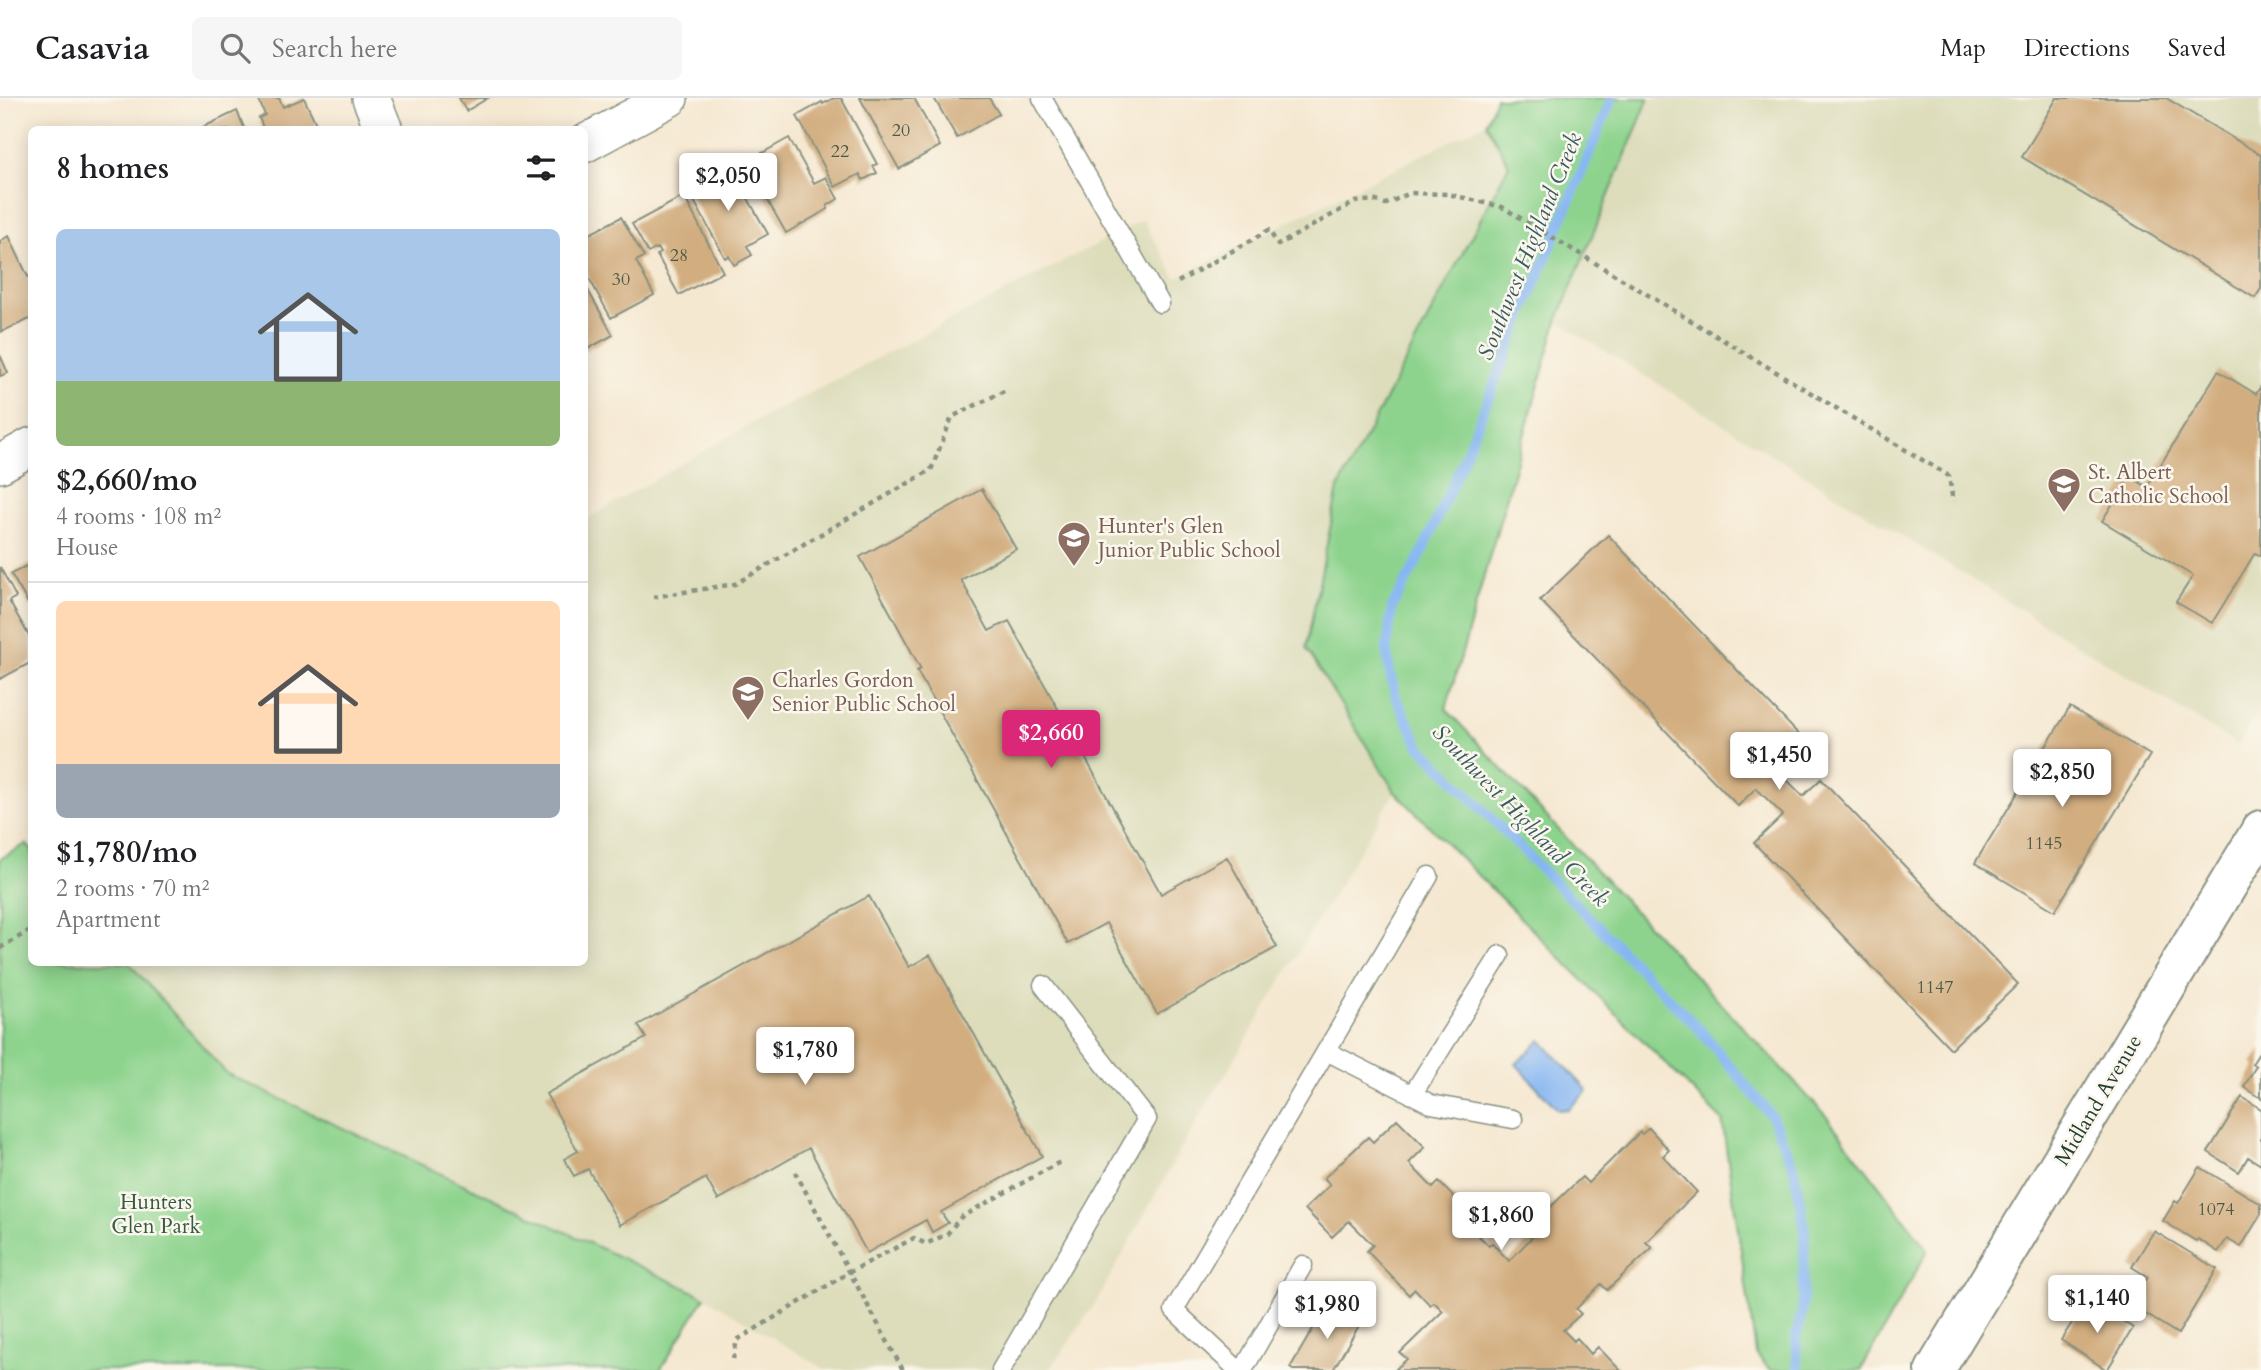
<!DOCTYPE html>
<meta charset="utf-8">
<style>
:root{--surface:#fff;--page:#f6f6f6;--text:#202124;--muted:#757577;--line:#e0e0e0;--accent:#db2777}
body{margin:0;font-family:Cardo,serif;background:var(--page);color:var(--text);height:100vh;display:flex;flex-direction:column;font-size:26px;white-space:nowrap}
*{box-sizing:border-box;margin:0}
p{font-size:23px;color:var(--muted)}
.icon{flex:none;width:38px;height:38px;fill:none;stroke:currentColor;stroke-width:2;stroke-linecap:round;stroke-linejoin:round}
.map{position:relative;flex:1;overflow:hidden}
.drawer{position:absolute;left:28px;top:28px;width:560px;height:840px;display:flex;flex-direction:column;background:var(--surface);border-radius:10px;box-shadow:0 4px 18px #0003}
.drawer>*{flex:none}
.price{position:absolute;translate:-50% -60px;padding:0 16px;border-radius:7px;background:#fff;color:#222;font-size:23px;line-height:46px;filter:drop-shadow(0 2px 4px #0008)}
.price::after{content:'';position:absolute;left:50%;top:42px;width:21px;height:16px;margin-left:-10px;background:inherit;clip-path:polygon(0 0,100% 0,50% 100%)}
.price.on{background:var(--accent);color:#fff}
ul{padding:0;list-style:none}
li{display:grid;align-content:center;gap:14px;height:371px;padding:0 28px}
li+li{border-top:2px solid var(--line)}
li span{display:grid;place-items:center;height:217px;border-radius:10px;color:#555}
li>.icon{margin-inline-start:auto}
span .icon{width:126px;height:126px;fill:#fffc;stroke-width:1}
li b{font-size:30px}
h2{display:flex;justify-content:space-between;align-items:center;height:84px;padding:0 28px;font-size:30px}
header{display:flex;align-items:center;gap:42px;box-sizing:border-box;height:98px;padding:0 35px;background:var(--surface);border-bottom:2px solid var(--line)}
header strong{font-size:33px}
nav{display:flex;gap:38px;margin-inline-start:auto;font-size:24px}
.search{width:490px;height:63px;background:var(--page);display:flex;align-items:center;gap:18px;box-sizing:border-box;padding:0 24px;border-radius:10px;color:var(--muted);font-size:26px}
.map>svg:first-child{display:block}
.built{fill:#ddddbc}
.green{fill:#8dd38d;stroke:#568860;stroke-width:2}
.water{fill:#86b6f2;stroke:#527a93;stroke-width:2}
.lines{fill:none;stroke-linecap:round;stroke-linejoin:round}
.stream{stroke:#86b6f2;stroke-width:10}
.building{fill:#d2ad7f}
.lane-casing{stroke:#8a9282;stroke-width:21}
.street-casing{stroke:#8a9282;stroke-width:40}
.secondary-casing{stroke:#8a9282;stroke-width:42}
.path{stroke:#8a9282;stroke-width:4.5;stroke-dasharray:5 5;stroke-linecap:butt}
.lane{stroke:#fff;stroke-width:18}
.street{stroke:#fff;stroke-width:37}
.secondary{stroke:#fff;stroke-width:38}
.labels{text-anchor:middle;stroke-width:5;stroke-linejoin:round;paint-order:stroke}
.number-label{font-size:18px;fill:#4c5947}
.education-label{font-size:21px;fill:#785e54;stroke:#fbf7ec;text-anchor:start}
.street-label{font-size:21px;fill:#1f3d34;stroke:#fbf7ec}
.park-label{font-size:21px;fill:#355b46;stroke:#fbf7ec}
.water-label{font-size:23px;font-style:italic;fill:#395b64;stroke:#fbf7ec}
</style>
<header>
<strong>Casavia</strong>
<div class="search"><svg class="icon" aria-label="search" viewBox="0 0 24 24"><circle cx="10" cy="10" r="6"/><path d="M15 15l6 6"/></svg>Search here</div>
<nav><a>Map</a><a>Directions</a><a>Saved</a></nav>
</header>
<div class="map">
<svg width="2261" height="1272" viewBox="0 0 2261 1272">
<rect width="100%" height="100%" fill="#fbf7ec"/>
<filter id="ink" filterUnits="userSpaceOnUse"><feTurbulence type="fractalNoise" baseFrequency=".0143" numOctaves="2"/><feDisplacementMap in="SourceGraphic" scale="14" xChannelSelector="R" yChannelSelector="G"/><feConvolveMatrix kernelMatrix="1 2 1 2 8 2 1 2 1" color-interpolation-filters="sRGB"/></filter>
<filter id="wash" filterUnits="userSpaceOnUse"><feTurbulence type="fractalNoise" baseFrequency=".00686" numOctaves="4" result="noise"/><feDisplacementMap in="SourceGraphic" scale="28" xChannelSelector="R" yChannelSelector="G"/><feGaussianBlur stdDeviation="1.57" result="paint"/><feColorMatrix in="noise" values="0 0 0 0 0 0 0 0 0 0 0 0 0 0 0 0 0 1.4 0 .05"/><feComposite in="paint" operator="in"/></filter>
<g filter="url(#wash)">
<rect width="100%" height="100%" fill="#f5e8d1"/>
<path class="built" d="M1649,0H2261V609L2238,647L1557,223Z
M1486,25L1509,67L1338,391L1306,549L1395,694L1181,1050L1098,1201L1050,1272H826L705,1199L227,976L129,865L584,864L585,422L745,329L1143,122L1176,180Z"/>
<path class="green" d="M1496,0H1649L1557,223L1446,611L1826,1018L1928,1152L1861,1272H1770L1756,1256L1722,1022L1395,694L1306,550L1338,391L1509,67L1486,25Z
M26,746L32,752V864L129,865L227,976L705,1199L660,1272H0V761Z"/>
<path class="water" d="M1541,942L1588,993L1568,1011L1558,1012L1516,966Z"/>
<g class="lines">
<path class="stream" d="M1612,0L1461,367L1421,457L1392,509L1387,550L1389,570L1396,600L1420,648L1701,933L1772,1019L1794,1070L1805,1132L1802,1214L1796,1239L1798,1272"/>
</g>
<g id="blocks">
<path class="building" d="M258,0H279L283,9L304,0L319,32H264L259,20L265,17Z
M459,0H488L466,13Z
M834,0H841L877,66L873,68L877,75L863,82L860,76L835,89L797,18L822,4L823,6Z
M860,0H914L940,48L899,71Z
M934,0H989L999,16L957,40Z
M2057,0H2166L2261,57V191L2255,200L2022,59Z
M237,13L245,32H197Z
M789,40L814,85L826,79L838,101L827,108L828,111L786,135L746,64Z
M729,67L768,136L747,148L752,157L734,167L729,158L725,160L686,88Z
M684,98L723,174L679,197L657,157L660,155L657,150L648,155L632,126Z
M621,119L644,159L636,163L654,197L611,220L584,171V139Z
M9,138L28,179L32,177V220L1,234L0,143Z
M584,185L613,237L584,253Z
M0,257L8,275L0,278Z
M2218,273L2256,296L2261,288V458L2255,455L2212,525L2176,504L2193,478L2102,423L2130,378L2147,389Z
M982,391L1016,451L961,482L989,533L1009,523L1161,796L1227,759L1277,849L1157,916L1106,825L1068,846L917,573L921,571L860,459Z
M1608,437L1805,643L1776,671L1803,698L1821,681L2018,886L1951,951L1754,745L1783,717L1756,690L1738,708L1540,502Z
M32,465V512L11,476Z
M0,469L16,499L9,503L32,543V564L0,581Z
M2070,609L2150,657L2055,813L1975,765Z
M869,798L909,869L930,857L1042,1058L941,1114L948,1125L932,1134L926,1122L867,1155L809,1050L718,1102L706,1080L620,1127L588,1071L574,1078L564,1061L578,1053L546,996L646,940L638,927Z
M2261,952V1000L2244,989L2256,968L2252,966Z
M2242,999L2261,1011V1067L2248,1059L2239,1074L2208,1054Z
M1397,1021L1425,1049L1409,1065L1433,1090L1439,1084L1481,1128L1475,1134L1489,1148L1492,1145L1509,1163L1544,1127L1538,1121L1582,1079L1588,1085L1640,1034L1642,1036L1649,1030L1669,1052L1663,1058L1697,1094L1646,1144L1652,1150L1607,1192L1601,1186L1576,1211L1581,1216L1563,1232L1574,1243L1577,1240L1591,1256L1598,1249L1620,1272H1395L1407,1261L1400,1255L1443,1213L1434,1204L1430,1207L1415,1191L1409,1197L1367,1153L1373,1147L1349,1123L1332,1139L1305,1111L1330,1087L1324,1080L1368,1039L1373,1044Z
M2200,1069L2261,1106V1116L2241,1149L2227,1141L2218,1154L2198,1141L2196,1143L2163,1123L2175,1103L2178,1105Z
M2154,1133L2217,1171L2178,1236L2131,1207L2148,1179L2132,1169Z
M2086,1203L2096,1209L2097,1207L2133,1230L2107,1272L2061,1242Z
M1328,1205L1361,1224L1333,1272H1293L1290,1270Z"/>
</g>
</g>
<g filter="url(#ink)">
<use href="#blocks" fill-opacity="0" stroke="#8a9282" stroke-width="2"/>
<g class="lines">
<defs>
<path id="lane" d="M1042,0L1160,205
M1326,953L1431,1006L1513,1021
M1412,997L1500,857
M1001,1272L1147,1021L1043,887
M1238,1272L1174,1212L1429,778
M1243,1272L1303,1167"/>
<path id="street" d="M371,0L384,32
M584,46L669,0
M0,366L32,348"/>
<path id="secondary" d="M1935,1272L2261,732"/>
</defs>
<use href="#lane" class="lane-casing"/>
<use href="#street" class="street-casing"/>
<use href="#secondary" class="secondary-casing"/>
<path class="path" d="M1178,184L1269,132L1278,147L1355,104L1373,102L1386,106L1410,95L1448,96L1502,109L1949,378L1953,404
M653,499L735,486L931,372L952,319L1006,292
M0,850L32,831
M795,1074L903,1272
M733,1261L737,1242L850,1174L914,1140L926,1146L947,1136L961,1119L1060,1064"/>
<use href="#lane" class="lane"/>
<use href="#street" class="street"/>
<use href="#secondary" class="secondary"/>
</g>
</g>
<defs>
<symbol id="school-pin" viewBox="-11 -11 22 30"><path d="M0 17L-7.5 6A9.5 9.5 0 1 1 7.5 6Z" fill="#8d6e63" stroke="#fbf7ec"/><path d="M0-5L7-2L0 1L-7-2ZM-4 1L0 2.5L4 1V4Q0 6-4 4Z" fill="#fff"/></symbol>
</defs>
<g fill-rule="evenodd">
<use href="#school-pin" x="2045" y="367" width="38" height="52"/>
<use href="#school-pin" x="1055" y="421" width="38" height="52"/>
<use href="#school-pin" x="729" y="575" width="38" height="52"/>
</g>
<g class="labels">
<g class="number-label">
<text x="901" y="38">20</text>
<text x="840" y="59">22</text>
<text x="679" y="163">28</text>
<text x="621" y="187">30</text>
<text x="2044" y="751">1145</text>
<text x="1935" y="895">1147</text>
<text x="2216" y="1117">1074</text>
</g>
<g class="education-label">
<text x="2088" y="381">St. Albert<tspan x="2088" dy="24">Catholic School</tspan></text>
<text x="1098" y="435">Hunter's Glen<tspan x="1098" dy="24">Junior Public School</tspan></text>
<text x="772" y="589">Charles Gordon<tspan x="772" dy="24">Senior Public School</tspan></text>
</g>
<g class="street-label">
<text transform="translate(2098 1002) rotate(-59)" y="7">Midland Avenue</text>
</g>
<g class="park-label">
<text x="156" y="1111">Hunters<tspan x="156" dy="24">Glen Park</tspan></text>
</g>
<g class="water-label">
<text transform="translate(1529 148) rotate(-68)" y="8">Southwest Highland Creek</text>
<text transform="translate(1521 717) rotate(46)" y="8">Southwest Highland Creek</text>
</g>
</g>
</svg>
<b class="price" style="left:728px;top:115px">$2,050</b>
<b class="price on" style="left:1051px;top:672px">$2,660</b>
<b class="price" style="left:1779px;top:694px">$1,450</b>
<b class="price" style="left:2062px;top:711px">$2,850</b>
<b class="price" style="left:805px;top:989px">$1,780</b>
<b class="price" style="left:1501px;top:1154px">$1,860</b>
<b class="price" style="left:2097px;top:1237px">$1,140</b>
<b class="price" style="left:1327px;top:1243px">$1,980</b>
<section class="drawer">
<h2>8 homes<svg class="icon" aria-label="filters" viewBox="0 0 24 24"><path d="M4 7h16M4 17h16"/><circle cx="9" cy="7" r="2"/><circle cx="15" cy="17" r="2"/></svg></h2>
<ul>
<li><span style="background:linear-gradient(#a9c7e8 70%,#8fb573 0)"><svg class="icon" aria-label="home" viewBox="0 0 24 24"><path d="M3 11l9-7 9 7M6 9v11h12V9"/></svg></span><div><b>$2,660/mo</b><p>4 rooms · 108 m²</p><p>House</p></div></li>
<li><span style="background:linear-gradient(#ffd9b3 75%,#9aa5b1 0)"><svg class="icon" aria-label="home" viewBox="0 0 24 24"><path d="M3 11l9-7 9 7M6 9v11h12V9"/></svg></span><div><b>$1,780/mo</b><p>2 rooms · 70 m²</p><p>Apartment</p></div></li>
</ul>
</section>
</div>
